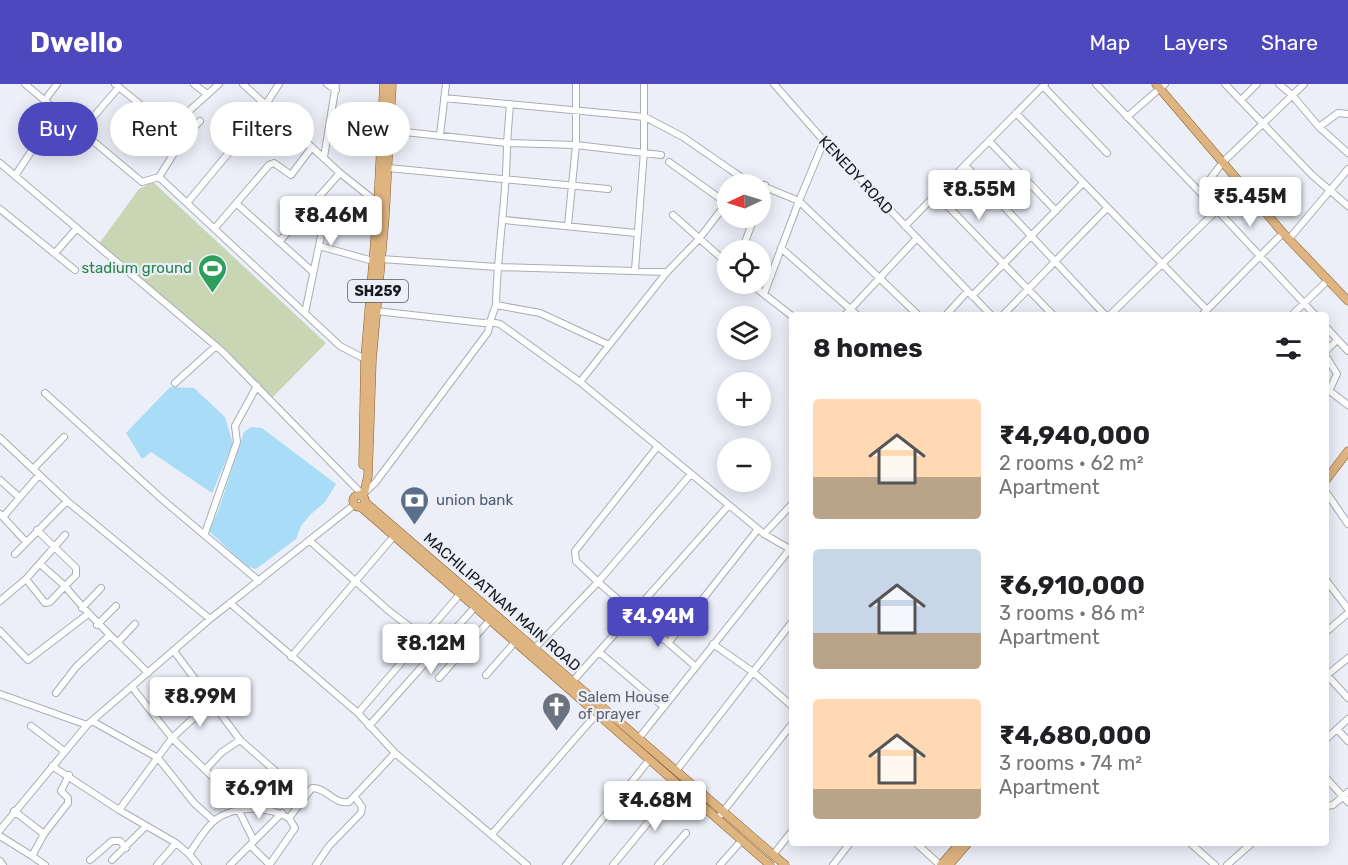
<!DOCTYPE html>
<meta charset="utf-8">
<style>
:root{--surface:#fff;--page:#f2f2f2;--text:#202124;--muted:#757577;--accent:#4e48bf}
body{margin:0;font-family:Rubik,sans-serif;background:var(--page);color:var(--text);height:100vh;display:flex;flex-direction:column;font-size:22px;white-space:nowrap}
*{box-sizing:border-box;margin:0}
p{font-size:20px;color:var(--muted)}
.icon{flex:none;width:33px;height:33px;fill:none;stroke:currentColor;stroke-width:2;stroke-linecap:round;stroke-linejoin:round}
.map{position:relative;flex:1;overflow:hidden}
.side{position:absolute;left:789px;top:228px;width:540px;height:534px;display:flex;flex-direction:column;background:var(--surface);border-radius:6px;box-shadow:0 3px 15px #0003}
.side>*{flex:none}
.banner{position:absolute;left:18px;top:18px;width:570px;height:54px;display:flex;gap:12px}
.needle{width:39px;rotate:266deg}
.controls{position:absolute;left:717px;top:90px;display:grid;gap:12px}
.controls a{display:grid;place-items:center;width:54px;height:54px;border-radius:50%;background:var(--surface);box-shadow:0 3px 15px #0003;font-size:30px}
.price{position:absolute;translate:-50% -51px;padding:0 14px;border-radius:6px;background:#fff;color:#222;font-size:20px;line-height:39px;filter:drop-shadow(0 2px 3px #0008)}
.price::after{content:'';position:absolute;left:50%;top:36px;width:18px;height:14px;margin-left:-9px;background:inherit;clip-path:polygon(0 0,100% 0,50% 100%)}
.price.selected{background:var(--accent);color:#fff}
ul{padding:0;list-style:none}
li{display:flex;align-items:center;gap:18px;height:150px;padding:0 24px}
li span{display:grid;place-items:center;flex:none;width:168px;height:120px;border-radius:6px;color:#555}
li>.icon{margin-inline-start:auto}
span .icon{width:72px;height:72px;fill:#fffc;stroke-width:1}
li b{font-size:26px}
h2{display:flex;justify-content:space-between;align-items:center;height:72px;padding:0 24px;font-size:26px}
.chip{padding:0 21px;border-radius:27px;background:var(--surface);box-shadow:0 3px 15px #0003;font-size:21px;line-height:54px}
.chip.selected{background:var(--accent);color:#fff}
header{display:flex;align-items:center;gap:36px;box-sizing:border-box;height:84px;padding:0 30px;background:var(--accent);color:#fff}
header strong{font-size:28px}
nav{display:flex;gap:33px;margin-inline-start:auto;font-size:21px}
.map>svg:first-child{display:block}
.green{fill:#c9d6b3}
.water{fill:#a9ddf7}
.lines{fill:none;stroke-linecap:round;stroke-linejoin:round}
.minor-casing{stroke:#a9adb5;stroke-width:8}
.major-casing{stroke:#8b5e27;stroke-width:9}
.minor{stroke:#fff;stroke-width:6}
.major{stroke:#deb481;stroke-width:8}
.labels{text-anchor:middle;stroke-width:4.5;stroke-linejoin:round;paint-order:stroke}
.shield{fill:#eceff8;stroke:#585a5f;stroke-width:1.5}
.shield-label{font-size:14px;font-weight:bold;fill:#191a1d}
.street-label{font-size:15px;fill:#191a1d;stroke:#eceff8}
.leisure-label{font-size:15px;fill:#27864d;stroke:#eceff8;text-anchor:end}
.service-label{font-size:15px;fill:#4e5e75;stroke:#eceff8;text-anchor:start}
.worship-label{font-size:15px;fill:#5b616d;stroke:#eceff8;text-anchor:start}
</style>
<header>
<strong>Dwello</strong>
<nav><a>Map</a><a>Layers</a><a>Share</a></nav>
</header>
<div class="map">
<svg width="1348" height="781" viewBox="0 0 1348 781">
<rect width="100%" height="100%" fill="#eceff8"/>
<path class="green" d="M153,98L326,259L272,314L98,161L139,105Z"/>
<path class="water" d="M170,303L194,304L225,333L233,360L212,409L151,368L142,375L126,349Z
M251,343L262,344L336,400L325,418L310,431L301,442L296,455L256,485L246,482L209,447L219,425L244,348Z"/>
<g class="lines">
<defs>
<path id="minor" d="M25,0L142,98L159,93L340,262L365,275
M115,0L183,55L159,93
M194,0L207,10
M243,0L340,89L379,120
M327,0L336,6
M774,0L824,57L991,231
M1096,0L1217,126L1110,231
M1225,0L1312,91L1348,122
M1279,0L1292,11L1319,43L1348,69
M1043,2L1107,69
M444,14L645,33L683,53L751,100
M45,16L57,0
M1241,16L1257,0
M266,20L279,0
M510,20L507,59L576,61L661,71
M1016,29L1207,226
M1127,33L1165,0
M1319,43L1338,29L1348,30
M170,44L219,0
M82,46L119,3
M386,46L507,59C507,113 497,166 496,221
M440,51L446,0
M183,55L200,37
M990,58L1056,127
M324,73L336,0
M669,78L725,118
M0,79L223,268L359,407
M965,81L1105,231
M388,84L608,105
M15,92L34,63L63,29
M760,101L799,117L824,57
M1200,108L1223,78L1304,0
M937,111L1053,231
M760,114L765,101
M187,119L231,66
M237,120L313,188
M0,125L75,186
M1217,126L1260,172L1283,149
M673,131L728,180
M504,136L636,149
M568,141L576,61V0
M905,142L1045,0
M215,144L269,81L274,79L291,91L312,63
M1289,155L1348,85
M279,158L340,89
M319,162L373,177
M781,164L857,231
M742,166L754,134
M55,169L77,144
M381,175L497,183L667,188
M635,186L644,67V0
M751,200L792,232
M764,210L799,117L918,231
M972,212L1083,99
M376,227L483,239L490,238L496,221L540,229L609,261
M305,229L328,118L319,112
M845,231L916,155
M946,231L967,208
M1003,231L1107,124
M1202,231L1260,172L1315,231
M1292,231L1327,197
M1326,243L1348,267
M1326,267L1337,256
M1326,272L1337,290L1329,307
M580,298L667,188L699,155L728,117
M175,299L216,262
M1327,305L1348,321
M45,309L163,416L259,497
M0,354L67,417L210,535
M33,385L64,353
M691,390L598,498L696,583
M0,396L19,413
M1326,408L1348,440
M364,409L375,399L488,248L490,238L500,240L580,298L764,450L792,420
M0,430L3,433L39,391
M3,433L26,458
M37,446L76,484V491L65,502C90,534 120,560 148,589
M205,449L237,358L235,342L257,302
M310,457L389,527L423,553
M15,470L67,417
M26,495L45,519L50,518L65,502L40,480
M1326,496L1348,525
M0,517L26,495L65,451
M230,519L358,629L395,669L527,781
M82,524L101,504
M97,541L116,522
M0,547L28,576L88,530
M1326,548L1348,529
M118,558L135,540
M669,558L758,445
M713,560L753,588L792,622
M535,564L598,498L576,477L575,467L658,362
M174,567L240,656L304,712
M599,568L664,623
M291,573L394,452
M1326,590L1348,614
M486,591L515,558
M1327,591L1348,574
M439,594L490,536
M573,597L728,422
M132,603L172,654L246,725
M56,609L76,583L109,552
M0,610L87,641
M358,629L460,510
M92,637L158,674L194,719L214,737
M31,642L64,667
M369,642L475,523
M1337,645L1348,657
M639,654L790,465L764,450
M1326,655L1348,635
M52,682L119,726L176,759
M205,686L222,668L240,656
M676,687L792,538
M1326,694L1348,718
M1326,722L1333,721L1348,708
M119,726L172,654L211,618
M14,727L44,750L68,719V714L61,707L69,691
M239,727L254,757
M718,734L792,640
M0,746L87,641L210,535L354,421
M44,750L32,772L45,781
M492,750L600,626
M0,752L32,772
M916,759L940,781
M1190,759L1215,781
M250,761L270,781
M189,770L198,781
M773,771L792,747
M90,776L112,757H120L126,764
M112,776L146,742
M0,777L3,781
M270,780L295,744L289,734
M157,781L176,759L189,770C197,759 205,744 215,736C235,721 268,722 289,734L312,704C326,703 334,721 349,718L395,669
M230,781L282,729
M316,781L329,762L361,729L362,723L355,713
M566,781L649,676
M613,781L679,701
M658,781L686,749
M720,781L742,756
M833,781L850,759
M1227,781L1252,759"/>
<path id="major" d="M1156,0L1283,149L1348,217
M363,381L365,275L378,120L384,0
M1326,396L1348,367
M353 417a6 6 0 1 1 12 0a6 6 0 1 1-12 0Z
M363,413L368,392L372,276L385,132L392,0
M365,418L785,781
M361,423L770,781
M941,781L960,759
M949,781L968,759"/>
</defs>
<use href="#minor" class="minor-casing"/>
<use href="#major" class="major-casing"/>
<use href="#minor" class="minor"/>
<use href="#major" class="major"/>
</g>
<defs>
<symbol id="stadium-pin" viewBox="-11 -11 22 30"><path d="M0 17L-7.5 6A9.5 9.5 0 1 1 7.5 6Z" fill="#2e9e5b" stroke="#eceff8"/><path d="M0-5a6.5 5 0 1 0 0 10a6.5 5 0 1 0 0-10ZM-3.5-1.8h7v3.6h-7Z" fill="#fff"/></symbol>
<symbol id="bank-pin" viewBox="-11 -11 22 30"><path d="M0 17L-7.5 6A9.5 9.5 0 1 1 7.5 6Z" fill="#5c6f8a" stroke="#eceff8"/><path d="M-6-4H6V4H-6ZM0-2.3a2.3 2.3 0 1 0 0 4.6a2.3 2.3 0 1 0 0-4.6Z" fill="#fff"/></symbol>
<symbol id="church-pin" viewBox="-11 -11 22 30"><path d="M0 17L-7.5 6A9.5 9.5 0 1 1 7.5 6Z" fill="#6b7280" stroke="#eceff8"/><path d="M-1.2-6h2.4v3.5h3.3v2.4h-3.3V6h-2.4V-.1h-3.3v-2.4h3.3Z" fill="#fff"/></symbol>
</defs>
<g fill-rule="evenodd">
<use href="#stadium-pin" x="196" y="168" width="33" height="45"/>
<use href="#bank-pin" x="398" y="400" width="33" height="45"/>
<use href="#church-pin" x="540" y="606" width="33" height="45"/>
</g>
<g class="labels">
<rect class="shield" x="348" y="196" width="60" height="22" rx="4.5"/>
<g class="shield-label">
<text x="378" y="212">SH259</text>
</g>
<g class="street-label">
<text transform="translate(856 91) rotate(47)" y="5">KENEDY ROAD</text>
<text transform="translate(502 518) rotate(41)" y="5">MACHILIPATNAM MAIN ROAD</text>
</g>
<g class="leisure-label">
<text x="192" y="189">stadium ground</text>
</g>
<g class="service-label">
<text x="436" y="421">union bank</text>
</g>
<g class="worship-label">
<text x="578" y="618">Salem House<tspan x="578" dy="17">of prayer</tspan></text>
</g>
</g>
</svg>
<div class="controls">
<a><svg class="needle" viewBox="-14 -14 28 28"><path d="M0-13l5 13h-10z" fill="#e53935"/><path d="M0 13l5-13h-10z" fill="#757577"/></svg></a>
<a><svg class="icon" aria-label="locate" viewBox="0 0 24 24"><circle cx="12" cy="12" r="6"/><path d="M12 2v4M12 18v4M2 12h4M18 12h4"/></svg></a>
<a><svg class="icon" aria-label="layers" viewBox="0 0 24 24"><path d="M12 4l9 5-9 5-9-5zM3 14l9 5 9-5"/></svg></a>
<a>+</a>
<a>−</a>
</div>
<b class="price" style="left:979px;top:137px">₹8.55M</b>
<b class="price" style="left:1250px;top:144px">₹5.45M</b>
<b class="price" style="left:331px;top:163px">₹8.46M</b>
<b class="price selected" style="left:658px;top:564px">₹4.94M</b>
<b class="price" style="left:431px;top:591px">₹8.12M</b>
<b class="price" style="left:200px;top:644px">₹8.99M</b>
<b class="price" style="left:259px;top:736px">₹6.91M</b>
<b class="price" style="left:655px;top:748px">₹4.68M</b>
<div class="banner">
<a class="chip selected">Buy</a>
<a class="chip">Rent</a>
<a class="chip">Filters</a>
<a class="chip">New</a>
</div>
<section class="side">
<h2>8 homes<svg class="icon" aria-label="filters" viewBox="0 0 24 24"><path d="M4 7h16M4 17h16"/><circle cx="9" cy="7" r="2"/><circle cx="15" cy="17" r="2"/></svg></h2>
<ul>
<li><span style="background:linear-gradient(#ffd9b3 65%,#b9a48a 0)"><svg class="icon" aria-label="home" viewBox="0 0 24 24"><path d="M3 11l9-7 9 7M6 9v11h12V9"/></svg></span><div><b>₹4,940,000</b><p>2 rooms · 62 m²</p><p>Apartment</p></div></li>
<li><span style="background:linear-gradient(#c9d6e8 70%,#b9a48a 0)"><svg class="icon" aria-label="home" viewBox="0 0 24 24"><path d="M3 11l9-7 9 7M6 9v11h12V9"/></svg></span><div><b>₹6,910,000</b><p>3 rooms · 86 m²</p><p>Apartment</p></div></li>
<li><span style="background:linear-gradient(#ffd9b3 75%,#b9a48a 0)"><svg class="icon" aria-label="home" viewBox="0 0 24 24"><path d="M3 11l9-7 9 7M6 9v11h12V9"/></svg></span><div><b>₹4,680,000</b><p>3 rooms · 74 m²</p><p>Apartment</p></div></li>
</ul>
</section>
</div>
